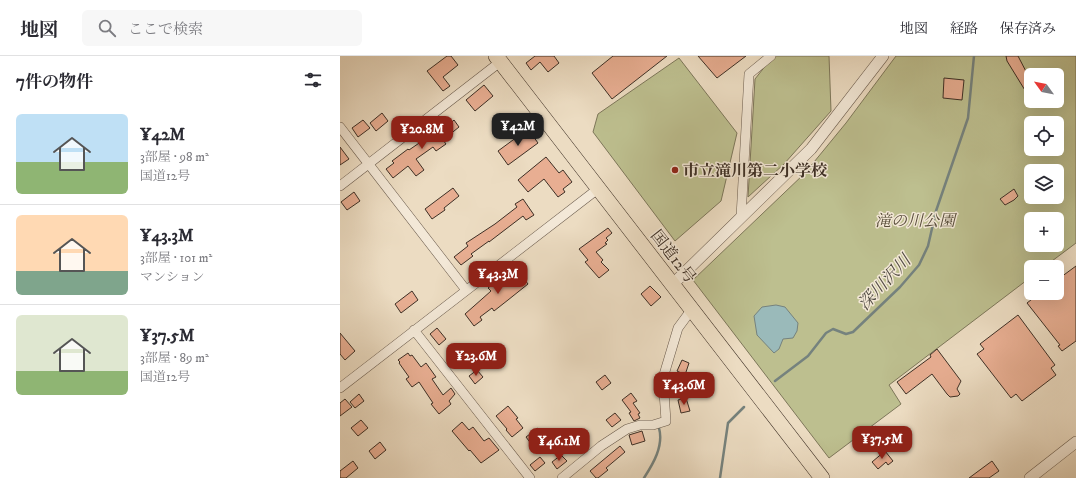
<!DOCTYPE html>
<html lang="ja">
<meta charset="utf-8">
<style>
:root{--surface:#fff;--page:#f7f7f7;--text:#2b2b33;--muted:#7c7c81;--line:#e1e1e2;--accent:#8f2418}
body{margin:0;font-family:"IM FELL DW Pica","Noto Serif JP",serif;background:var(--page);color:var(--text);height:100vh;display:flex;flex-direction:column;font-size:15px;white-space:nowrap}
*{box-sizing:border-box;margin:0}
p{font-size:13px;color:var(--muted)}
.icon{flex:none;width:22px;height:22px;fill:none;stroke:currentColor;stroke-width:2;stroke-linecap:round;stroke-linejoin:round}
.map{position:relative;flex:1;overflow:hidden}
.side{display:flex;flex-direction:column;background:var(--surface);width:340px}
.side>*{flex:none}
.needle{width:26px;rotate:303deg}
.controls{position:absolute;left:684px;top:12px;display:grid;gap:8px}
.controls a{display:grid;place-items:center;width:40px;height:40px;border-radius:6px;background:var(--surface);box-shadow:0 4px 16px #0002;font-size:20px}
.price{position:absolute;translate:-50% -34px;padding:0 9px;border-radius:8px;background:var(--accent);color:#fff;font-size:13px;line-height:26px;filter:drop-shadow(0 1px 2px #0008)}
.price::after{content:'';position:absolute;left:50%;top:24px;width:12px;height:9px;margin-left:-6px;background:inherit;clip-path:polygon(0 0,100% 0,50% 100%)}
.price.on{background:#222;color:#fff}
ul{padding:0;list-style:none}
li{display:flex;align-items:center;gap:12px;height:100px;padding:0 16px}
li+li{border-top:1px solid var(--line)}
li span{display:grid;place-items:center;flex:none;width:112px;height:80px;border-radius:6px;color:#555}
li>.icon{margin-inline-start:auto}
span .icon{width:48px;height:48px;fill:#fffc;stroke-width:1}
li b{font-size:17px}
h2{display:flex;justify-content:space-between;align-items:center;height:48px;padding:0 16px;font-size:17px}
header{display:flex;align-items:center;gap:24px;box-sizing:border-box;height:56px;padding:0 20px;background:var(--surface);border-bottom:1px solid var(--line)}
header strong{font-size:19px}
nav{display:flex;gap:22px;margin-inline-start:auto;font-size:14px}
.search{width:280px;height:36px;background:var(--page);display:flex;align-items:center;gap:10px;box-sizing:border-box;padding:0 14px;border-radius:6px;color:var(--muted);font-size:15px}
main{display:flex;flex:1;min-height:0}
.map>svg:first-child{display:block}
.green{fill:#bdbf8f;stroke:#7d775a;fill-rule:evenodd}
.water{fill:#9ababa;stroke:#75827e}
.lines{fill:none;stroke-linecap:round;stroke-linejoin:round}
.stream{stroke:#75827e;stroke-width:2.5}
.building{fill:#e8ae92;stroke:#3d2f25}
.minor-casing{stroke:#695a4c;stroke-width:10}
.tertiary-casing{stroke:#695a4c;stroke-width:12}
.trunk-casing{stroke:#3d2f25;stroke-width:16}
.minor{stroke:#f3e8d7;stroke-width:9}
.tertiary{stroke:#f3e8d7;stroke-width:11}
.trunk{stroke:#ecdcc2;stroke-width:15}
.poi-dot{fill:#8f2418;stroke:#f3e8d7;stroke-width:1.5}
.labels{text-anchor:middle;stroke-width:3;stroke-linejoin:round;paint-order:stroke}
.poi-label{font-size:16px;font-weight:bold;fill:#3d2f25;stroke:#f3e8d7;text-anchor:start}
.park-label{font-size:16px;font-style:italic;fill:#574c3a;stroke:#f3e8d7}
.street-label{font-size:16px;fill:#3d2f25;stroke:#f3e8d7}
.water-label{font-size:17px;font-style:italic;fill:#504b43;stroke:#f3e8d7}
</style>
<header>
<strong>地図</strong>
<div class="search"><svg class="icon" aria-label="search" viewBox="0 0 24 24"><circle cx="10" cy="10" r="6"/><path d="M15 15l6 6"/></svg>ここで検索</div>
<nav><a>地図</a><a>経路</a><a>保存済み</a></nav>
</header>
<main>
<section class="side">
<h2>7件の物件<svg class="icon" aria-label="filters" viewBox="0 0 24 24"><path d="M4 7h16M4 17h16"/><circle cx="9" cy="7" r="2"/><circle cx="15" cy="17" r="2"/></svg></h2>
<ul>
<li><span style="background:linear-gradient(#bfe0f5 60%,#8fb573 0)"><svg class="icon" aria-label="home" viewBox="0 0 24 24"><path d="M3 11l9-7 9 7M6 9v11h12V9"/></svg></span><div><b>¥42M</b><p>3部屋 · 98 m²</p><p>国道12号</p></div></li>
<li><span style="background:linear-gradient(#ffd9b3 70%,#7fa58c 0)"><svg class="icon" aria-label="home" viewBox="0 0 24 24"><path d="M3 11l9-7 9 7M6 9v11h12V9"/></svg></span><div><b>¥43.3M</b><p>3部屋 · 101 m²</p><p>マンション</p></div></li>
<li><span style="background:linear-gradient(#dfe7d0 70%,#8fb573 0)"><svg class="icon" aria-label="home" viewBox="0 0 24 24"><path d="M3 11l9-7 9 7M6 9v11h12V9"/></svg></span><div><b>¥37.5M</b><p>3部屋 · 89 m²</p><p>国道12号</p></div></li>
</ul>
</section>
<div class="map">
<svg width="736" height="422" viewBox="0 0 736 422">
<rect width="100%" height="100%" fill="#ecdcc2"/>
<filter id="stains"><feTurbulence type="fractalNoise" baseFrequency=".005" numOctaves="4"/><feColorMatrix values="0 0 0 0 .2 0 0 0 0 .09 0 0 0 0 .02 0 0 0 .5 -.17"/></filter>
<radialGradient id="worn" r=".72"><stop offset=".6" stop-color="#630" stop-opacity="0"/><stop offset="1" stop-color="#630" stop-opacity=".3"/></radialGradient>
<path class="green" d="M436,0H489L491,55L444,108L408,141L415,23L430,4Z
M556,0H736V187L704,211H691V221L549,329L561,348L489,402L353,224L465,117L506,67ZM691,19H717V45H691ZM691,67H717V93H691ZM691,115H717V141H691ZM691,163H717V189H691Z
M339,2L397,77L381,145L335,185L253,76L258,58Z"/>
<path class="water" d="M436,249L445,251L458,267L457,275L453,282L443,283L439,293L434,297L417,279L414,260L422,251Z"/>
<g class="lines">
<path class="stream" d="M435,325L468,300L486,277L493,273L506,278L513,276L560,231L579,209L588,190L596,155L628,62L634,0
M304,422C313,408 324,390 319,372
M380,422L388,367L404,351"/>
</g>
<path class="building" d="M107,0H111L118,9L103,21L110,30L103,35L87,15Z
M195,0H214L219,7L208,16L200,6L191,14L186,7Z
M273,0H327L272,43L252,17Z
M358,0H406L377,22Z
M666,0H678L691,25V44L667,5Z
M604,22L624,24L622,44L603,42Z
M144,29L153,40L135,55L126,44Z
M42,57L48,65L36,75L30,67Z
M106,61L111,67L114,64L119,71L103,84L106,88L96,95L93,91L76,103L84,114L76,120L68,110L53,122L46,113L54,107L52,105L68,93L69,94L104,70L100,65Z
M23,64L30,72L18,81L12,72Z
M188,73L198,87L168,109L158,95Z
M0,91L9,103L0,109Z
M206,101L219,117L223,114L232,126L223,133L225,136L218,141L204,123L188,136L178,124Z
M113,132L119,140L104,152L105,154L92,163L85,153Z
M674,133L678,140L674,144L665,149L660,143Z
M14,136L20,145L7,154L1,146Z
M183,143L194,159L186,164L183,160L149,186V185L131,198L133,200L121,209L114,201L128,190L126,187L155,168L177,151L175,148Z
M268,172L272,177L266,182L268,184L265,187L267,188L256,196L263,204L261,206L269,214L259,222L245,206L248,204L239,193Z
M174,210L188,228L168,244L154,255L152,252L140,261L142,264L134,270L125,258L151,235L148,232Z
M736,210V285L722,295L718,290L720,289L687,247L700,237H717V224Z
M310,230L321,241L311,250L301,238Z
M72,235L78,244L61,257L55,248Z
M678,259L715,309L711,312L716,319L682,345L676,338L671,342L637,298L644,293L640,288Z
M97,272L106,283L99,289L90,278Z
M0,277L15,295L5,304L0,298Z
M597,293L621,325L617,333L620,338L618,340L610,341L607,338L592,318L566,338L557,326L591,301L590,299Z
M68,297L70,300L72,299L81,311L86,307L96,321L92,323L103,339L111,332L115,338L109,345L111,348L99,358L91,348L93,347L79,326L72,331L66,323L69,321L59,307L60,306L58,304Z
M342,304L349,307L345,319L337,315Z
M137,314L143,321L135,328L129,320Z
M265,319L271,327L262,334L256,326Z
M291,337L297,345L293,347L300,357L298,358L300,362L294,365L289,357L291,356L282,344Z
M19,338L24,345L15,352L10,346Z
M346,342L350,355L341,357L338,344Z
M5,343L12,351L0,360V347Z
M168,350L178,362L176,363L183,372L172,381L166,374L167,373L156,360Z
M275,357L281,364L272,371L266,364Z
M21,364L28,372L18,380L11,372Z
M122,366L129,374L133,371L144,385L149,382L159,394L141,407L130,394L129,395L112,375Z
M536,370L543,380L524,395L517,385Z
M198,372L204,380L192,389L186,381Z
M302,375L305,385L292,389L289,379Z
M238,377L246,387L235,395L227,385Z
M40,386L46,394L35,403L29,395Z
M280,390L285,396L266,412L268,414L258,422H256L250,415Z
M545,395L553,405L548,409L546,406L538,413L532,406Z
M221,399L227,405L217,413L212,406Z
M200,401L205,407L195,415L190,409Z
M13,405L18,412L6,422H0V415Z
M652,405L659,415L649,422H629Z"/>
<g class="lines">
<defs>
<path id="minor" d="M0,71L126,234
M0,130L160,6
M401,161L409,18L431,0
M74,274L190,422
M0,332L259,132
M222,422L261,390L287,373L300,369H313L326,365L323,322L338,272L352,253"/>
<path id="tertiary" d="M333,228L471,93L543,0
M690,422L736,386"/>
<path id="trunk" d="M156,0L482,422"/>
</defs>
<use href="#minor" class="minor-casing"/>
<use href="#tertiary" class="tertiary-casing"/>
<use href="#trunk" class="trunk-casing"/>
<use href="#minor" class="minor"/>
<use href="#tertiary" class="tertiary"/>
<use href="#trunk" class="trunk"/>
</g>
<circle class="poi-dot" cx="335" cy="114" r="4"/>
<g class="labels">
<g class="poi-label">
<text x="343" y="120">市立滝川第二小学校</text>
</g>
<g class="park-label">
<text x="575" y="170">滝の川公園</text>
</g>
<g class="street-label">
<text transform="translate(334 200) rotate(52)" y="6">国道12号</text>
</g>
<g class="water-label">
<text transform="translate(544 226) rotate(-47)" y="6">深川沢川</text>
</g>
</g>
<rect width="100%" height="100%" filter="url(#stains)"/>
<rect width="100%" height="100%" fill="url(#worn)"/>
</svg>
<div class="controls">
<a><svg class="needle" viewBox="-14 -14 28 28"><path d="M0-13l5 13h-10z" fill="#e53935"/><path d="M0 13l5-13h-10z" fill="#7c7c81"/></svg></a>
<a><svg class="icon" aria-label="locate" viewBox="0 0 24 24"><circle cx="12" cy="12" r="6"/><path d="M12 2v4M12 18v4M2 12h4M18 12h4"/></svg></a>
<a><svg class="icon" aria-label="layers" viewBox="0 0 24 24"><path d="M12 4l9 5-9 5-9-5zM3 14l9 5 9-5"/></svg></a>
<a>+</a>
<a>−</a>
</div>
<b class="price on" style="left:178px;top:91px">¥42M</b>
<b class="price" style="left:82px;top:94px">¥20.8M</b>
<b class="price" style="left:158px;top:239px">¥43.3M</b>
<b class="price" style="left:136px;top:321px">¥23.6M</b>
<b class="price" style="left:344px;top:350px">¥43.6M</b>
<b class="price" style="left:542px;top:404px">¥37.5M</b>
<b class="price" style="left:219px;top:406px">¥46.1M</b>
</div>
</main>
